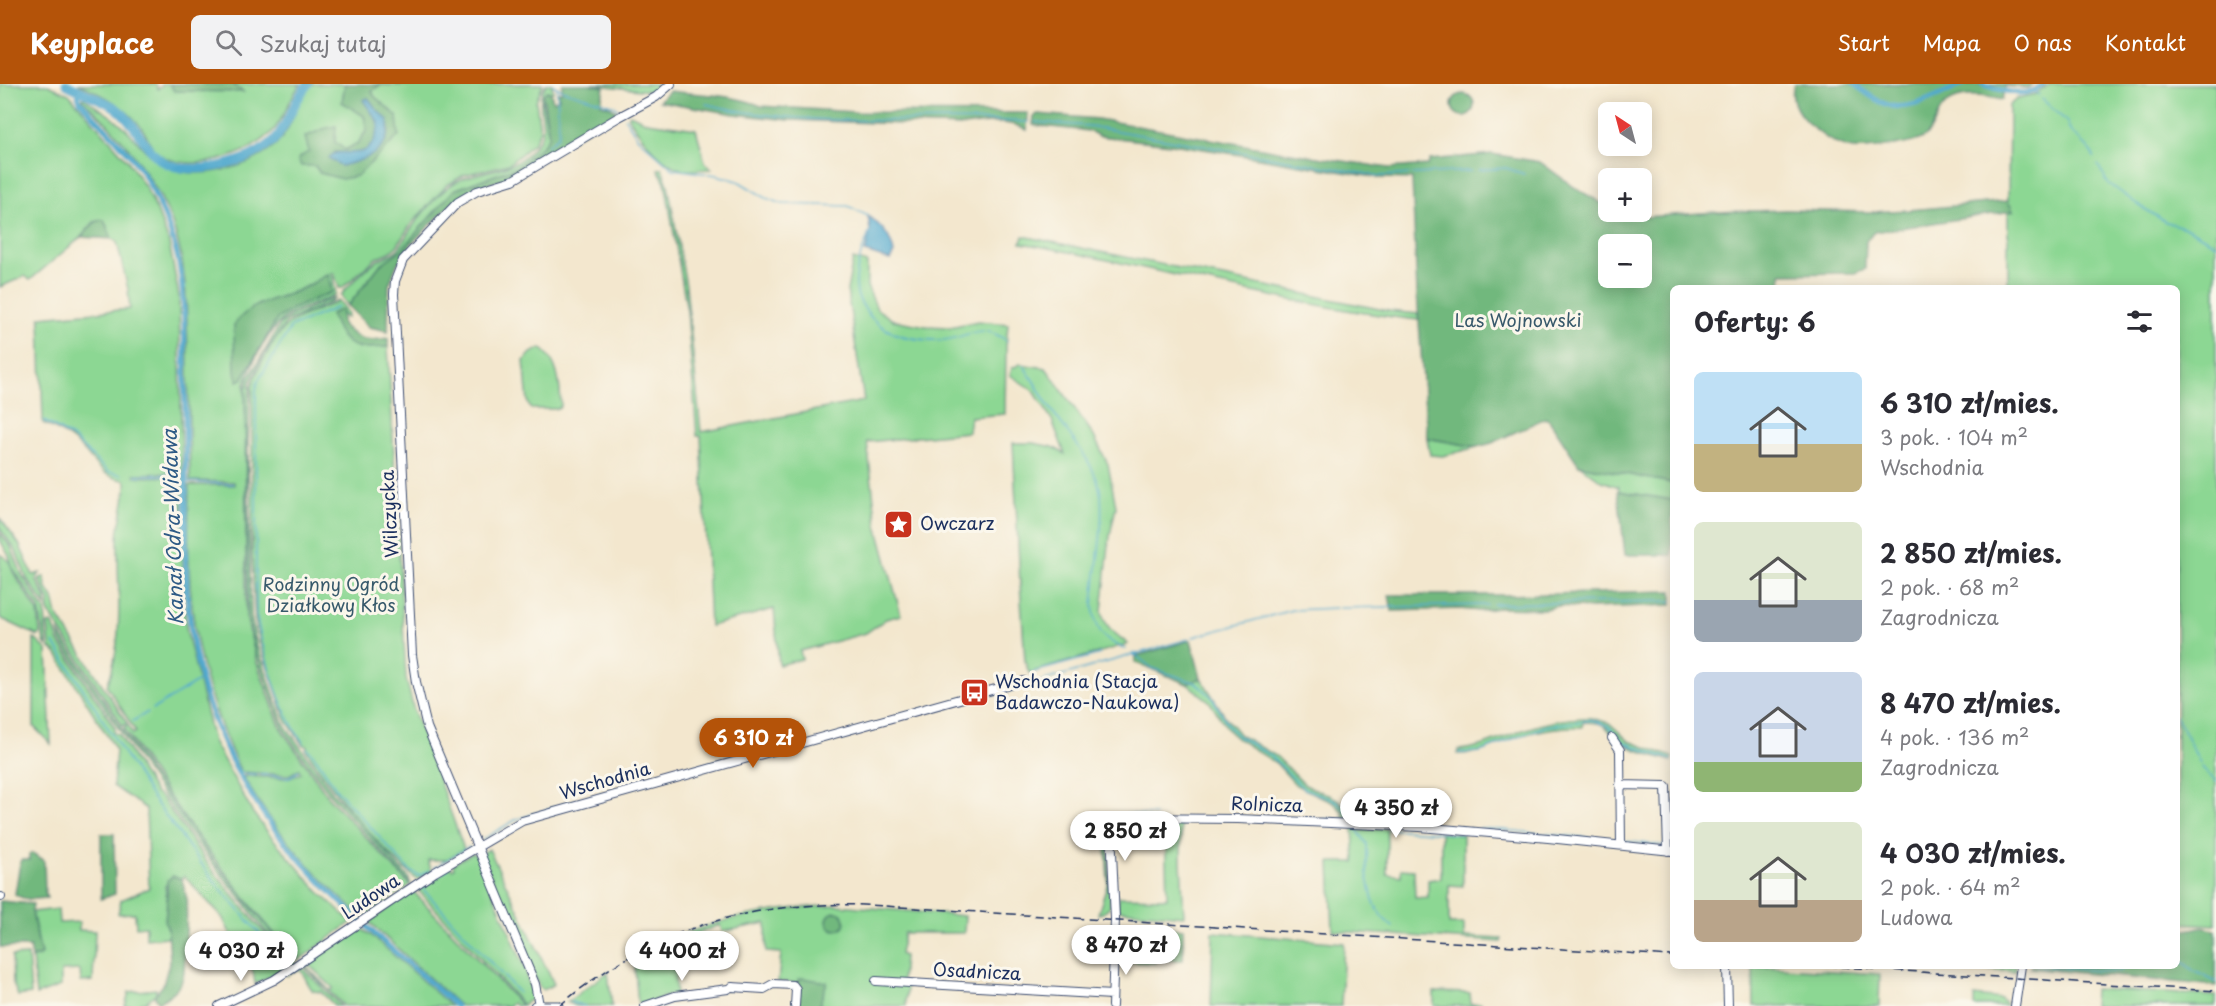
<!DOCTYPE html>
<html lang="pl">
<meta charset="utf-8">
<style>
:root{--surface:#fff;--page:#f2f2f3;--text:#2b2b33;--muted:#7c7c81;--accent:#b45309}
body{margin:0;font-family:"Playpen Sans",sans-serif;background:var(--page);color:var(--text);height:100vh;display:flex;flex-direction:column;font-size:22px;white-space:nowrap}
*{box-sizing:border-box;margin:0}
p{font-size:20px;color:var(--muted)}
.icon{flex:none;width:33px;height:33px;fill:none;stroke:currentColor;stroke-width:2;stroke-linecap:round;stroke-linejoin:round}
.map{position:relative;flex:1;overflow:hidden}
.sheet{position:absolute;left:1670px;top:201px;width:510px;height:684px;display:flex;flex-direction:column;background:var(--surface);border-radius:9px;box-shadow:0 3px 15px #0003}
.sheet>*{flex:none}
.needle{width:39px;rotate:324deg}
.buttons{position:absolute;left:1598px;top:18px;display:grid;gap:12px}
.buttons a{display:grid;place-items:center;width:54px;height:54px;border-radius:9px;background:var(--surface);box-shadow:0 3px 15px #0003;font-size:30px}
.price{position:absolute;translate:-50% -51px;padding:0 14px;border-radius:21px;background:#fff;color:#222;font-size:20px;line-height:39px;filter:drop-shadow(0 2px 3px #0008)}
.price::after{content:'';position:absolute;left:50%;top:36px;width:18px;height:14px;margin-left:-9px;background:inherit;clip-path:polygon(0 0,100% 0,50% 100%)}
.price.active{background:var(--accent);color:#fff}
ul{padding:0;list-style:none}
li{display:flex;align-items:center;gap:18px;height:150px;padding:0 24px}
li span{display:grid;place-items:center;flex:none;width:168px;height:120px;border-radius:9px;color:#555}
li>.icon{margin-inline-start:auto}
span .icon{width:72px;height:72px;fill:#fffc;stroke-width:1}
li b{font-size:26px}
h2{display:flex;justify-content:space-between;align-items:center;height:72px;padding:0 24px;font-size:26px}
header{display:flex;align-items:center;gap:36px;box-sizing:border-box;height:84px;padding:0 30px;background:var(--accent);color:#fff}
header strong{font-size:28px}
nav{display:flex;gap:33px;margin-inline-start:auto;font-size:21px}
.search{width:420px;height:54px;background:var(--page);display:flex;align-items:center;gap:15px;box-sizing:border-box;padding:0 21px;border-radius:9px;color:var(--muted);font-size:22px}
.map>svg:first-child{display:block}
.green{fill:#8cd793;stroke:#548378;stroke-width:1.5;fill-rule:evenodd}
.forest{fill:#71b87d;stroke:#46746e;stroke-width:1.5;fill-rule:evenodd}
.water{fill:#51a9ce;stroke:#366c96;stroke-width:1.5}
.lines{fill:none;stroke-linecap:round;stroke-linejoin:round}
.stream{stroke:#51a9ce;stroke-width:1.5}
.canal{stroke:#51a9ce;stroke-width:5}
.river{stroke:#51a9ce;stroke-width:9}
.minor-casing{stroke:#3b4b6f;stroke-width:10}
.major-casing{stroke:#3b4b6f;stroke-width:11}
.minor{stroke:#fff;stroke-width:8}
.major{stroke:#fff;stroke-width:9}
.rail{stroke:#1b2f5e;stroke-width:1.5;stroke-dasharray:9 4.5;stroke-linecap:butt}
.labels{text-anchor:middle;stroke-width:6;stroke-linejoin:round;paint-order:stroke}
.park-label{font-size:18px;fill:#37596b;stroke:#fbf7ec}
.street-label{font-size:18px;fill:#1b2f5e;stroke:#fbf7ec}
.poi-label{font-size:18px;fill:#1b2f5e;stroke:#fbf7ec;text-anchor:start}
.water-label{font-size:20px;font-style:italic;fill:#2e5a85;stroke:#fbf7ec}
</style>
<header>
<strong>Keyplace</strong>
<div class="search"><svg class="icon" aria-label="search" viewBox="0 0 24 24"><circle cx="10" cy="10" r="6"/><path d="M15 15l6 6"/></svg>Szukaj tutaj</div>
<nav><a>Start</a><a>Mapa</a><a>O nas</a><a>Kontakt</a></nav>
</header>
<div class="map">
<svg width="2216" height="922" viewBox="0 0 2216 922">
<rect width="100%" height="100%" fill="#fbf7ec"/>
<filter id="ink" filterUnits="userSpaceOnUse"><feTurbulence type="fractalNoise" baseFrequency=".0167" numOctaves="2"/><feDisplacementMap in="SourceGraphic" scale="12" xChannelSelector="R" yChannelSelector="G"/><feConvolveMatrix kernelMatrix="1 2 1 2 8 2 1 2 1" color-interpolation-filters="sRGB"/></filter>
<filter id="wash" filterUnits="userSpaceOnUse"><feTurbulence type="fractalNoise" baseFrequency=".008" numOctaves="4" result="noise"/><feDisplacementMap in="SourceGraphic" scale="24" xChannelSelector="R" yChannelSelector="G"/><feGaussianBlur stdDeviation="1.35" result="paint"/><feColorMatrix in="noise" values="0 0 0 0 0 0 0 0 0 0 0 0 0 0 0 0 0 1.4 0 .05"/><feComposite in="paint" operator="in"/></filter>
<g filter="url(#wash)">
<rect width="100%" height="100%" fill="#f3e7ce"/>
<path class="green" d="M0,0H46L69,10L128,77L146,104L158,129L169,159L179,212L182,389L134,390L135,393L182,392L183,517L187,548L213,657L253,729L270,751L319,808L352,838L299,876C277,855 258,830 239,806C197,754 159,700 124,644L128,641L133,650L136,648L107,602C125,554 117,503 118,454C119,436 126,417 126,399L125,396C98,394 93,371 72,356C64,349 53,344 43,339L40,233L130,225L128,205L117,158L112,155L104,136L94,138L81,153L30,196L25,192L0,203Z
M78,0H156L158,5L163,0H170L174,7H242L232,0H301C289,14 285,34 273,47C250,72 190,91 159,70C151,64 147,51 141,43C125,22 103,10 78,0Z
M312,0H345L342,18L364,31L367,46L358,59L345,66L335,58L315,82L319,88L397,32L374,12L372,6L381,1L543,0L536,17L540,46L534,59L509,80L464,91L447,101L411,140L397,162L390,168L376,174L342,204H339L334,189H332L336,210C321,219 303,222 288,231C271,242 251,280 245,299L246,520V532L257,579L281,645L329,714L410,801L362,833C315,792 274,747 243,692L288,694L301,689L299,685L289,691L241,688C214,632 196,574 191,512C187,475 189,437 189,401H234V398L190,397C189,358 189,320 188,282C187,229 189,173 166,124C146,82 116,46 82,15L84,14C97,23 111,31 122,41C136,54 145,70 161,80C191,100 253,84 277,60C293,44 296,16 312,0ZM328,191L332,208L292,225L277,235L242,295L238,297L251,223L299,206Z
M546,0H552L553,8L551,9L547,7L542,17L549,52L542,62L517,83L454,106L402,165L380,181L348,222L341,212L344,207C354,197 366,183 378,176C385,172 392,171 398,165C403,159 406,152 410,146C423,128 442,103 462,95C493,82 516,90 538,57C551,39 532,23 546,0Z
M589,0H655L662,4L656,8Z
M2050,0H2216V841L2177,839L2176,204H2008V128L2012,127L2008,117L2009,21L2018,14L2036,10Z
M630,30L647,38L696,45L705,78L712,85C703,85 692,87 683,86C661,81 639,50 628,33Z
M662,84L668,101L686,202L701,348L864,317L847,206L853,175L867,179V202L877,225L893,236L926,242L950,243L978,237L1008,240L1006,262L1005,330L970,333L968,348L867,358L877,441L901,531L886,535L866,549L800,567L802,575L779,581L774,525L710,542L701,352H697L687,227L665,98L658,85Z
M1023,152L1389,227L1418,230L1419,236C1284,222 1154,182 1021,159Z
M336,213L331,218L287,237L264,270L250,298L248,367L251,533L258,565L284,640L333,709L408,793L411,800L333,714L310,683L283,644L256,569L248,531L246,306L248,295L281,239L292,231Z
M338,217L341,219L348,229L347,234L342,231V226L331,230L358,264L388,263L406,594L414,627L464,765L446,776H428L432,788L417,796C375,759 336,712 306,666L307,662L303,661L286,636L261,563L255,536L252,469V301C257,285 277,248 291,238C305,229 323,225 338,217Z
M541,264C559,278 560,301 561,322L558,325H531L528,319L524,277L531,269Z
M1020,280L1046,284L1092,349L1108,380L1116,423L1110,451L1102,527C1104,543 1116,550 1128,560L1029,589L1025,577L1020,500L1013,359H1033L1053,363L1065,370L1052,336L1034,307L1010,291L1012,284Z
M1427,354L1477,363L1443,372L1430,371Z
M1579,381L1672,399V416L1618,407L1619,403L1602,397Z
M0,434L19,460L33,491L40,489L36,495L46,515V522L27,495L15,465L0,445Z
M0,449L11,463L22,491L45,526L47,562L44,558L39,525L12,483L9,472L0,456Z
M0,470L9,477L13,488L38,528L40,549L38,552L0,534Z
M43,493H45L46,503L53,514L57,531L127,639L123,642L48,527L49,517L39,495Z
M51,539L53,540L59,558L115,644L114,649L119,650L155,709L161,713L211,784L246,827L275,861L297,879L255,900L253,887L237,863L222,833L184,792L182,795L173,793L165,802L167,817L165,838L168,845V853L146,855V842L136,843L135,829L118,830L121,816L149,804L146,725L113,702L116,666L56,569L50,564L48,540Z
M58,547L121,643L119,645L61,557Z
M34,554L47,566L51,660L34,643Z
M1201,594L1226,634L1240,651L1276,672L1305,701L1337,715L1358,733H1342L1344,729L1334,719L1296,701L1276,679L1238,655L1229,647L1209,617L1187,600Z
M1591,634L1609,639L1629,657L1672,673V677C1656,672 1637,668 1623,659C1603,647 1614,638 1583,638L1582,643C1562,642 1545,645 1526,650C1498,657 1490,670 1458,670L1459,666C1483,664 1503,653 1526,645C1547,638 1568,633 1591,634Z
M122,645L151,690L212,775L288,869C272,858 258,837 246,821C200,766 158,707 120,646Z
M1165,739H1181V778L1184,832L1118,826V813L1167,814Z
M1108,742L1110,822L1103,829L1098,830L1108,798L1105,743Z
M1353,744L1387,745V790L1401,792V785L1414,786L1415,814L1428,813V796L1441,794V749L1463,751V802L1449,801V840H1464V853L1502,855L1501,858L1333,847L1330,778H1355Z
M489,765L554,900L544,906L540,904L481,770Z
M472,769L477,772L527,889L526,892L534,911L530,916L523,921L416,804L449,782L452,785L454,784L453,780Z
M412,806L521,921L516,922L513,919L509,922H460L369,838Z
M837,821L965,832L964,849H904L900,870L904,872L902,900L907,901L906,922H797L798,899L778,898L781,869L766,868V839L722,848L720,841L673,858L676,909L638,922L634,873C702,836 761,825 837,821Z
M58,825L59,839L79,838V846L95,847L93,897L81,898L80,886L61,887V902L36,911L32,874L41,871L32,828Z
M1119,841L1183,845V858L1181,859H1183V876H1168L1166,868L1170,867L1163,863L1162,856L1166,854L1163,848L1159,850L1160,846L1158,845L1156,848L1150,844H1131L1128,847L1123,844V850H1119Z
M360,844L371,851L451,922H344L304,882L303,879L330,907L333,904L308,880L319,868Z
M1213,848L1344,859L1341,922H1211Z
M1126,869L1130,872C1139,872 1147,872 1156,869V879L1128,878L1126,875Z
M28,871L31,910L18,912L13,899L12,872Z
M1753,882L1880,890L1879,922H1754Z
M1931,882H2016V888Z
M300,883L303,885L341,922H335L321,908L313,907C307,900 306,893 300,886L286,892Z
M608,888L612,922H576L567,918Z
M156,905V909L146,918H142L138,922H125L129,908Z
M2094,905L2216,912V922H2093Z
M1434,908L1470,909L1471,920L1481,919V922H1434Z
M1974,912L2001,915L2007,922H1974Z"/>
<path class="forest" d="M170,0H232L243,8L174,7Z
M345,0L401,1H381L372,6L374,12L397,32L399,52L357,92L342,95L320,89L315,82H301L298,75L309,67L305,53L323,45L336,42L335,58L345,66L358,59L367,46L364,32L342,18ZM368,14L377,26L388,36L389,47L385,59L341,82L335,68C363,72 374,68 380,39L372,28Z
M562,0H589L604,3L601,20L611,23L617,28L507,95L486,100L466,108L451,120L411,160L397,180L389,201L388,247L369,243L348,222L380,181L402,165L454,106L517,83L542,62L549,52L543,11L547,7L551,9L553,17L559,15L558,8H562Z
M1794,0H2035L2027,4L2005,2L2002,16C1981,11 1951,6 1939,29C1935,36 1932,47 1925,53C1914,61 1868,66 1853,65C1837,63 1821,51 1809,40C1797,29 1789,16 1794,0Z
M669,7C699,11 733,10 761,22L855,28L1028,29L1027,46C1009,35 984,39 964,42L789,36L734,30L659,17Z
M1452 21a11 11 0 1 1 22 0a11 11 0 1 1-22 0Z
M1038,30L1098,35L1278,67L1389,84L1428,81L1430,76L1492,70L1540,78L1574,103L1608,123V128L1645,133L1715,128L1786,126L1872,128L1909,126L2008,117L2013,127L1874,148L1866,157L1865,185L1855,189L1781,190L1782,204H1672V399L1579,381L1549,336L1545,334L1492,359L1477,363L1427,354L1417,209L1412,95L1380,94L1179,61L1099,52L1089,47L1033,41L1034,32ZM1608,160H1641V194H1608Z
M100,136H104L112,155L81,153L94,139Z
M328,190L332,208L292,225L277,235L242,295L238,297L235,289L234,241C251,217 274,217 299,206C309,202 318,196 328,190Z
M342,225V240C357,256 366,258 388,254V263C353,265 344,266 331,230Z
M1618,407L1672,416V471H1625Z
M1672,507V521L1592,524L1558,522L1545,525L1498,524L1480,527L1460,525L1392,527L1389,511H1505Z
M1191,556L1201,594L1187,600L1135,578L1136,572Z
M101,750H114L115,810L101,815Z
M32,769L44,776L45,808L47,814C36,815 24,817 15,810L20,779L21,776H29V770Z
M173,792L182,795L187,815L186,854L189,870L185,868C184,896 185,903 159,918L154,912L163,901L170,876L168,845L165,838L167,817V797Z
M0,817L33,820L32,828L41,871L32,874L30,863H0Z
M827 837a9 9 0 1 1 18 0a9 9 0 1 1-18 0Z
M2200,843L2216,846V902L2030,884L2031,882H2176L2177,848Z
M803,894L827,898L819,922H797L798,895Z"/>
<path class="water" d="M368,14L377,26L388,36C391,68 368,75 341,82L329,74C341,57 371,89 379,39L363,16Z
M868,132C882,142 891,152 894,169L890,176L865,168L870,147Z"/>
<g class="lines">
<path class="stream" d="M553,1L562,6L615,22L620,27
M2035,7L2039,11
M2042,15L2067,38L2070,47L2088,63L2094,73
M706,20C812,46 922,32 1029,38
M625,34L638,54L673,85L717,91L738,97L766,114L783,120L848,122L868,132
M1035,38L1089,42L1379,92L1471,87
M547,62L557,53L559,47L557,5
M2098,81L2107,98L2137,120L2166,138L2189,145L2216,160
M1478,86L1506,84L1524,90
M870,147C862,167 853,187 857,209C858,215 862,220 865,225C881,251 913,257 942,256C968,255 979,236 1007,257
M1023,281C1034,296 1042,313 1053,328C1069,351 1098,382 1101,412C1104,448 1095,486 1093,522C1096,547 1102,555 1125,565
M44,337L73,354L108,388L122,391
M136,391H186
M186,398L233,400
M1493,520L1672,517
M1340,524L1487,521
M1193,553L1292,526L1336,524
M54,559L151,712L218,802L287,881
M1133,569L1152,584L1196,599L1212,613L1230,644L1238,652L1271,672L1303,704L1338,718L1352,736
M1097,581L1189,555
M1031,589L1100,570
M994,611L1094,582
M153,625L202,595
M2176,632L2200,679
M133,637L148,628
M304,660C278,624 265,575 256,531V306L258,297L291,243L338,223
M307,664L316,674L337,706L410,787L419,792L430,786
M1459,669L1480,668L1546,642L1592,636L1608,642L1625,659L1672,676
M2202,683L2216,698
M239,689L289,693L299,687
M596,712L726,675
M1126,730L1155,731
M1325,735L1362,737
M1356,744L1367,760V789L1373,817L1382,833L1393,843
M1480,744L1615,756
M1388,745L1462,750
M487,753L517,735L593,712
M483,755L485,754
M1625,757L1665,762
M435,783L469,763
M448,785L426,799L423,805L519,909
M2176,872L2194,887L2216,898
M2037,882L2116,888L2129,882
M571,918L585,922"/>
<path class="canal" d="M1854,0C1865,8 1878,19 1892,22C1916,26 1942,8 1964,0
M1982,0C2003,7 2026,16 2044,0
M76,6L80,17C102,42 130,66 147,96C163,124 177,160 181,193C186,229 184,266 185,302C185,344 186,385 186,427C186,454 185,482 187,510C191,557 201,607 220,651C269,770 364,838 456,922"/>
<path class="river" d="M66,0C82,9 100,14 116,24C134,37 141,58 157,73C182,98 254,79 275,55C289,39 294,16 308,0"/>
</g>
</g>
<g filter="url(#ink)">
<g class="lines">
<defs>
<path id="minor" d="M1612,654L1620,666L1621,761
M1620,701L1666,702L1668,767
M0,813H1
M1727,882L1728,922
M876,897L1112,911
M732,903L764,905L773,900L793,901L796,905L795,922
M539,921L535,900L427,643L416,598L412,571L394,210L395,197L403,176L458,118L477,107L513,96L617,34L656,13L671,0
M219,922L274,896L435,788L522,737L1024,597
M645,922L675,912L728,905
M1112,922L1115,835L1111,746L1113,741L1123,734L1238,735L1420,743L1548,754L1672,767
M2015,922L2021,882"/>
<path id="major" d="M535,922H558"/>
</defs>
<use href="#minor" class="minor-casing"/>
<use href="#major" class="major-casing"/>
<use href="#minor" class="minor"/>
<use href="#major" class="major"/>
<path class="rail" d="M1827,882L2216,907
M559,922C657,840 759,814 884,822L1672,872"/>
</g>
</g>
<defs>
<symbol id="sight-square" viewBox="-11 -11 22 22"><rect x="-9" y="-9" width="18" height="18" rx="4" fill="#c8321e" stroke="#fbf7ec"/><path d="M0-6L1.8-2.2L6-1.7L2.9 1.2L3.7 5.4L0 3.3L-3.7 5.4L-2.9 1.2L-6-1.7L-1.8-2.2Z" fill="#fff"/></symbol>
<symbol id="bus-square" viewBox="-11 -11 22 22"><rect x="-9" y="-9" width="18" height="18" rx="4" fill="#c8321e" stroke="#fbf7ec"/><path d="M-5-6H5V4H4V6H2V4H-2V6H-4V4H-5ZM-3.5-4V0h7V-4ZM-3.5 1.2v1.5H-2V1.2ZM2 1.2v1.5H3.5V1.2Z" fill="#fff"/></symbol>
</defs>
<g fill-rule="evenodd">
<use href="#sight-square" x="882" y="424" width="33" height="33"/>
<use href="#bus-square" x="958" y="592" width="33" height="33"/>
</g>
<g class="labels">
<g class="park-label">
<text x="1518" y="243">Las Wojnowski</text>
<text x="331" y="507">Rodzinny Ogród<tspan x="331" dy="21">Działkowy Kłos</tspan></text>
</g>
<g class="street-label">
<text transform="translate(390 430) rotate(-93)" y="6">Wilczycka</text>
<text transform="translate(605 697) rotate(-16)" y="6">Wschodnia</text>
<text transform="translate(1267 721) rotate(2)" y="6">Rolnicza</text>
<text transform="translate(371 813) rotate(-34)" y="6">Ludowa</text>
<text transform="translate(977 888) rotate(3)" y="6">Osadnicza</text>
</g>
<g class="poi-label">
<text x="920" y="446">Owczarz</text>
<text x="995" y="604">Wschodnia (Stacja<tspan x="995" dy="21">Badawczo-Naukowa)</tspan></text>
</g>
<g class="water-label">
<text transform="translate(173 443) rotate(-92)" y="7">Kanał Odra-Widawa</text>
</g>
</g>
</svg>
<div class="buttons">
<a><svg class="needle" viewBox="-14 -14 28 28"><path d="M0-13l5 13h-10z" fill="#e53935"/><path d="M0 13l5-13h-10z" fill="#7c7c81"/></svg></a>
<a>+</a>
<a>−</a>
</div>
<b class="price active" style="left:753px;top:685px">6 310 zł</b>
<b class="price" style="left:1396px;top:755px">4 350 zł</b>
<b class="price" style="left:1125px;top:778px">2 850 zł</b>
<b class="price" style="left:1126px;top:892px">8 470 zł</b>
<b class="price" style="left:241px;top:898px">4 030 zł</b>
<b class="price" style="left:682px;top:898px">4 400 zł</b>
<section class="sheet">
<h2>Oferty: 6<svg class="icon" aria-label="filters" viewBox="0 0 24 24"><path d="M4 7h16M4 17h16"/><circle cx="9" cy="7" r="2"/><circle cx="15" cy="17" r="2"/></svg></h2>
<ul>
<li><span style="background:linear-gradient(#bfe0f5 60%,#c2b280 0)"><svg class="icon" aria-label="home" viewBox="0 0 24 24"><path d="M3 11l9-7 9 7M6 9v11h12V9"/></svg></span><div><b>6 310 zł/mies.</b><p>3 pok. · 104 m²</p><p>Wschodnia</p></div></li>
<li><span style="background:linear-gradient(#dfe7d0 65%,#9aa5b1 0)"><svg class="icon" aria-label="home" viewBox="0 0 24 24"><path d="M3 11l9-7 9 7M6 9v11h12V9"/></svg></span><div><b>2 850 zł/mies.</b><p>2 pok. · 68 m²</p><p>Zagrodnicza</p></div></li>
<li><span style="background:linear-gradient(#c9d6e8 75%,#8fb573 0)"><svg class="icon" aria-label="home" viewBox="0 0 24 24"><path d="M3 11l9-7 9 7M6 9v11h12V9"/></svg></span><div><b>8 470 zł/mies.</b><p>4 pok. · 136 m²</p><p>Zagrodnicza</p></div></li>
<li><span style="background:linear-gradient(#dfe7d0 65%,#b9a48a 0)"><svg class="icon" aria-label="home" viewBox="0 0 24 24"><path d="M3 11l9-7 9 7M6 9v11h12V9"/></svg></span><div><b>4 030 zł/mies.</b><p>2 pok. · 64 m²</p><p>Ludowa</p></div></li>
</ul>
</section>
</div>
